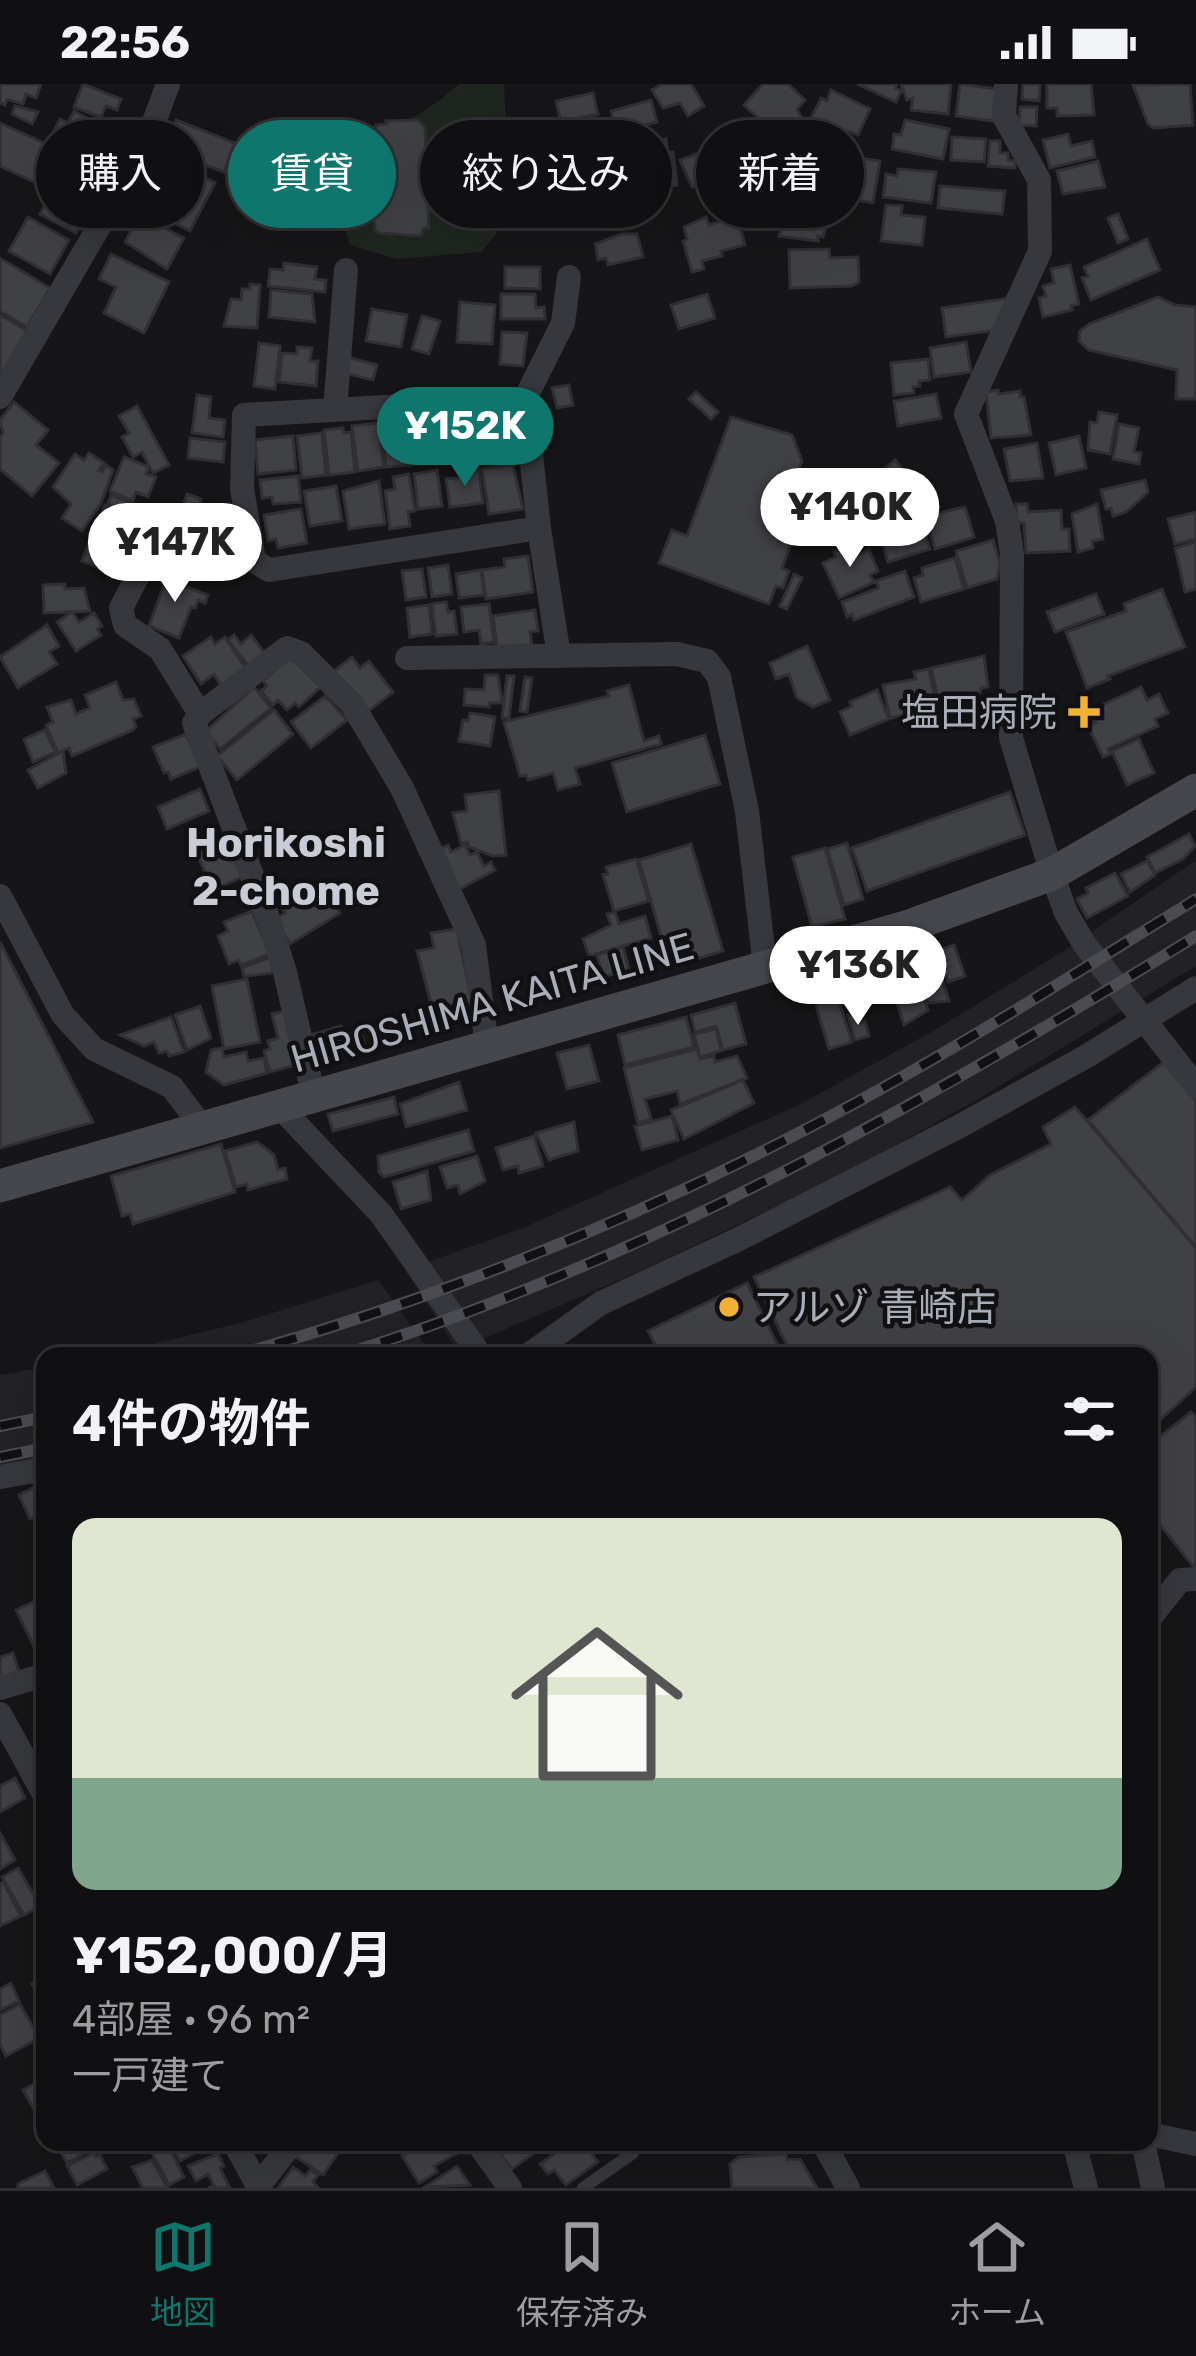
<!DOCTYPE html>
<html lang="ja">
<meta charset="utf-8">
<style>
:root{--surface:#101012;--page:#19191b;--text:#f1f3f6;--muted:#9c9d9f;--line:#303032;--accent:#0f766e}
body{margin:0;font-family:Rubik,"Noto Sans JP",sans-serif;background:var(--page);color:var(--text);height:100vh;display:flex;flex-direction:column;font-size:45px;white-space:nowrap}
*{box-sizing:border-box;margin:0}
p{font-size:39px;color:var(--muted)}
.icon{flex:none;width:66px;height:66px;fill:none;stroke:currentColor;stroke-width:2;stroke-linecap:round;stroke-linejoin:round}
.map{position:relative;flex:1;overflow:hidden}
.panel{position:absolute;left:36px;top:1263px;width:1122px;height:804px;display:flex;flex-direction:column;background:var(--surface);border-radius:24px;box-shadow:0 12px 48px #0002,0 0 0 3px var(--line)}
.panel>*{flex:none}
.hud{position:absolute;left:36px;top:36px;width:1125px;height:108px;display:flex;gap:24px}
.price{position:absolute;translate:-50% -102px;padding:0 27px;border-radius:42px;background:#fff;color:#222;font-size:39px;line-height:78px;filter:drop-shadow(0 3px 6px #0008)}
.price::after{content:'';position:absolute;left:50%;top:72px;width:36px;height:27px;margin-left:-18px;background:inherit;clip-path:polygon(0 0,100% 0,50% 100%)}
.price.active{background:var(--accent);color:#fff}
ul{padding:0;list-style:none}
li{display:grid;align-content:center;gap:24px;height:636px;padding:0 36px}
li span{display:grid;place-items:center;height:372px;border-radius:24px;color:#555}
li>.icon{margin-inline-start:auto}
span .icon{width:216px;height:216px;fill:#fffc;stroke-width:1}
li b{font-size:51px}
h2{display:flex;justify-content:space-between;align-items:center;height:144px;padding:0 36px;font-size:51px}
.pill{padding:0 42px;border-radius:54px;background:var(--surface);box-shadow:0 12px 48px #0002,0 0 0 3px var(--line);font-size:42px;line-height:108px}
.pill.active{background:var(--accent);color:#fff}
.status{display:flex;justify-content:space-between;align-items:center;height:84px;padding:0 60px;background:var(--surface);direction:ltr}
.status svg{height:33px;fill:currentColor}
.tabs{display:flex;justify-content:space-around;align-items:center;height:168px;border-top:3px solid var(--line);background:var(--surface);font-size:33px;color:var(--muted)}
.tabs a{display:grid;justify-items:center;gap:6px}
.tabs .active{color:var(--accent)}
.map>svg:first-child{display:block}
.built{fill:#222225}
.green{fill:#1e261f}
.building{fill:#404145;stroke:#303034;stroke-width:3}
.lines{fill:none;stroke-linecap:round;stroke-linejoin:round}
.service{stroke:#37383d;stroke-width:12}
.minor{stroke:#37383d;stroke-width:24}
.secondary{stroke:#45474d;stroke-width:33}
.rail-casing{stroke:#4a4c52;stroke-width:12}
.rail{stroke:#111113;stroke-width:8;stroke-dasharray:22;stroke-linecap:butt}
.poi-dot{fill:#f2b134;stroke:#111113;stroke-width:4.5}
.labels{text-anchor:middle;stroke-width:9;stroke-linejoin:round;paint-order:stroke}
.poi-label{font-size:39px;fill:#a8adb8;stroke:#111113;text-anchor:end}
.street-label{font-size:39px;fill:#a8adb8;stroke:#111113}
.neighbourhood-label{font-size:42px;font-weight:bold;fill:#c9ccd4;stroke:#111113}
</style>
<div class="status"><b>22:56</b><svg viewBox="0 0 49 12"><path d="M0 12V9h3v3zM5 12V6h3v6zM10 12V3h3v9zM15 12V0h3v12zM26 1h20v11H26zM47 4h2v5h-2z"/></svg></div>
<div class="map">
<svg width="1196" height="2104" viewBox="0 0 1196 2104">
<rect width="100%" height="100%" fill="#161618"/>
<path class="built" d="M1196,776V882L975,1017L838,1093L643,1186L457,1266L405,1186L523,1144L799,1021L935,946L1062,868Z
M378,1196L433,1272H101L240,1239Z
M45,1283V1376L0,1385V1291Z"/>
<path class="green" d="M459,0H504L508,78L503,142L481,168L397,175L350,161L335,114L353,62C392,45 428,29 459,0Z"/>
<path class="building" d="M0,0H41L36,14L26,10L23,20L7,15L5,21L0,19Z
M83,0L121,15L117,26L106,22L101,33L74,23Z
M662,0H691L704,22L688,32L680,19L663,24L652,6Z
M763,0H788L805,16L797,25L805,39L786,60L744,21Z
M857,0H897L895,4L901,7L896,18Z
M901,0H951L948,30L911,26L913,14L907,16Z
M960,0L997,5L993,37L956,32Z
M1023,0H1040L1039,17L1022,15Z
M1047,0H1091L1094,31L1057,32V24H1047Z
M1190,0L1193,41L1153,44L1148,40L1133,1Z
M831,6L870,25L858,51L848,47L846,50L811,34L821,14L827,17Z
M593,9L598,30L561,38L556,17Z
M651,16L657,38L634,44L636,53L619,58L611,27Z
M15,22L38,28L32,40L12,30Z
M1020,23H1037L1036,42L1019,41Z
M74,27L122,53L113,69L107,65L101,75L53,49L60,35L68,39Z
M176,36L235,59L224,88L165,66Z
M418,36L425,43L426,74L443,73V82L427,83L428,105L443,104L444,121L428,122L429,144H424L421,152L379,149L375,146L370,49L376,48V41L387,40L386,37Z
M905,36L949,45L943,75L892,65L894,50L901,51Z
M753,38L781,64L768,77L764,73L758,80L739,62L744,56L740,52Z
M0,39L66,69L49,105L0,82Z
M600,40L601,45L611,42L619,67L582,78L574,47Z
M1068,50L1071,62L1092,57L1095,73L1050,84L1043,56Z
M952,53L986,55L984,78L951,76Z
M666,55L668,68H673L677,101L643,106L641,88L627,90L624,72L641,70L639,58Z
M990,57H1000V69H1008V76L1015,77V84L988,82Z
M721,61L731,85L692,103L680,76Z
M356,65L363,67L349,109L341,106Z
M833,70L853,74L847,109L826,105Z
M71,71L107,90L76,149L40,130Z
M619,74L627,107L595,115L583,87Z
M860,74L880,77L873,119L853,115Z
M1098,77L1105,103L1063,110L1057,87Z
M188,85L215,99L190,147L163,133Z
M898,85L936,88L931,119L883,113L886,90L897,92Z
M940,102L1005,107L1002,130L938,124Z
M886,121L902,122L901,131L925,133L922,161L881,157Z
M788,126L829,131L823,153L818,152V157L779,152Z
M1118,130L1128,155L1118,159L1108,134Z
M139,131L184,154L167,185L125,158Z
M28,133L69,156L50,190L9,167Z
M706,133L709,141L737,133L745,161L721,167L722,172L702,177L704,185L692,188L683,157L687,155L684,143Z
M622,150H637L643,173L608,181L606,174L598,176L595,160Z
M1147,155L1160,186L1091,216L1082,194L1088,192L1084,183Z
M829,165L830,174L858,173L859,198L852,202L790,204L789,166Z
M111,170L169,198L144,249L104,229L116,203L99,195Z
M0,174L50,204L27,243L0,227Z
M284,179L317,183L315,195L326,196L325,208L268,202L270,185L283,186Z
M1070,181L1079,220L1071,222L1072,226L1043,233L1039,214L1046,212L1043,202L1054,199L1051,185Z
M505,183H540V205L505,204Z
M250,200L260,201L257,244L224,242L231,215L241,216L242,205H250Z
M271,206L312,210L315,238L269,233Z
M501,210H535L536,224L544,223L545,235H501Z
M707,210L715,234L679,245L671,221Z
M1158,213L1175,221L1196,223V315H1176L1177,286L1089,266L1079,257L1080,247L1089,240Z
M1010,214L997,246L946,253L942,224Z
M460,218L495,221L492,260L457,258Z
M372,225L407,231L401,263L366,257Z
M0,231L31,249L0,291Z
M422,232L440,237L429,270L412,265Z
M502,248L527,249L523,282L500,280Z
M966,258L971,288L934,293L930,264Z
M259,259L280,262L275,305L254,302Z
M297,263L312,264L310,277H318L316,302L279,298L282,269L297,270Z
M347,273L377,281L373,296L344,289Z
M928,275L930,296L919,297L920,302L913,303L914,309L894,311L891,279Z
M569,301L573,321L557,324L552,304Z
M998,306L999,310L1020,307V313H1024L1031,351L991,354L986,308Z
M696,308L718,328L711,335L689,315Z
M936,310L941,334L898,342L894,317Z
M197,311L211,313L209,334L225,336L223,353L192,349Z
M14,318L48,346L36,361L59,379L32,412L0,385V354L3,349L0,336Z
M137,322L169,381L153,389L142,368L133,373L122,353L129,349L119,332Z
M1099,328L1117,331L1110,370L1088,366L1090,338L1097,339Z
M461,329L467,374L446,377L440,332Z
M483,329L490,371L470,374L463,332Z
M507,330L514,367L495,370L489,333Z
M731,333L792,351L802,377L795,396L812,402L782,484L789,487L783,504L776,502L769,520L659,479L672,446L687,452Z
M437,335L441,377L415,380L410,338Z
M408,337L412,381L386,383L382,340Z
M378,339L384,383L358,387L352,342Z
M1119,340L1139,344L1134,368L1141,369L1139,380L1113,375Z
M343,344L344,349L351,348L355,388L329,391L324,346Z
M322,349L326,391L302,394L297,352Z
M293,352L296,386L258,390L255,356Z
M1079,352L1086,384L1056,391L1049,359Z
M190,354L225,358L223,378L188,374Z
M1037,359L1043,394L1010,397L1004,365Z
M89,369L104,379L99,386L102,388L106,381L113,386L101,419L82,447L62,434L71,420L53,403L75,370L84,376Z
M124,373L149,383L146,390L156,393L148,413L136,408L133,417L110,407Z
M895,376L920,406L904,420L897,412L888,420L883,414L858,436L837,405L848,396L855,404L870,390L874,394Z
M513,381L523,425L489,430L482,385Z
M478,382L483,419L450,423L446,395L464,393V384Z
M437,386L442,422L418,425L414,390Z
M409,390L415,427L408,428L410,442L390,445L385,407L395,405L393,393Z
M298,392L301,418L273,420L272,413L262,414L260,396Z
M1145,396L1148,408L1126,428L1113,432L1111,424L1106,425L1101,406Z
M379,397L385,440L349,445L343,407Z
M336,402L342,437L310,442L304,407Z
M187,410L201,415L199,421L207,424L202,441L211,444L209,451L177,440Z
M111,411L145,424L141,432L108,420Z
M1016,420H1027L1028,428L1061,426L1062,445H1069L1070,467L1026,469L1024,439H1017Z
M1097,420L1103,455L1092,457L1093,464L1078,468L1072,430Z
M105,421L139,437L130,460L95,446Z
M965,423L974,453L935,465L925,432Z
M301,425L307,459L278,464L276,455L268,457L264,431Z
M1196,428V455L1175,460L1168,435Z
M902,436L904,445L922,440L930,465L888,478L878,443Z
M92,450L117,459L111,474L119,477L114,490L82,477Z
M993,456L1000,479L997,495L967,504L956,467Z
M1196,458V505L1185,508L1175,464Z
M853,459L858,471L869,466L878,487L870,491L874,498L839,514L823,479L836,473L834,468Z
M183,460L213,470L210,477L216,479L211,496L175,484Z
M528,472L533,508L486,515L482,486L505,483L504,475Z
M955,474L964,505L921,518L914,494L923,491L922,484Z
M448,481L452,510L432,513L428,484Z
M170,485L185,491L181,501L208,511L205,519L198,516L195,524L191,523L179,554L149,542Z
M422,485L426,513L406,516L402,487Z
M481,486L484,511L459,514L456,490Z
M905,487L914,513L854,536L852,530L847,533L842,518L879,504L876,497Z
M794,490L802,494L787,525L780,522Z
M65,500V505L84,504L90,527L44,529L43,501Z
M1162,505L1185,563L1108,592L1110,595L1087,604L1066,548L1126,527L1124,520Z
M1096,510L1104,530L1055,548L1047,528Z
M446,518L448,528L454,527L457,550L436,552L432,520Z
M489,520L494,558L481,560L479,546L464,548L461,523Z
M429,521L432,550L410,553L407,524Z
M535,526L538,547L530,548L532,561L497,563L493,532Z
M72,528L79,538L94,529L102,542L97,545L101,551L76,567L57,538Z
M47,541L59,562L49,568L57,580L18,604L0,573Z
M234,551L241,560L251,551L266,571L250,584L228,556Z
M211,553L215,560L225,553L246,585L221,602L214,590L201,600L183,572Z
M807,562L830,616L813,623L797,614L789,590L776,595L770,579Z
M984,572L988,603L981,604L978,614L939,619L931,584Z
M290,573L325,599L299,623L295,619L287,626L278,616L273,621L261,607L267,602L263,597Z
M352,573L360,584L369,577L393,608L366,629L334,587Z
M929,585L937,624L890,634L883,601L916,595L914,588Z
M485,591H498L502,619H489V623L464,621L465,605L484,606Z
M507,592H514L509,634H502Z
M525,593L532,594L527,628L520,627Z
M116,598L123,616L134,615L141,632L133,635L136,642L133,646L72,672L69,664L58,669L46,641L53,638L47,623L71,616L76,630L90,624L85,611Z
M629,601L644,657L659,652L661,660L575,684L580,700L558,706L553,689L528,696L526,691L520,692L504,638L609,612L607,607Z
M254,603L271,624L220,665L206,647Z
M1141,603L1147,616L1159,610L1168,629L1155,635L1158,642L1108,665L1110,670L1103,673L1088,642L1097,638H1089L1085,629Z
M877,606L889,635L850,651L840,628L852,622L850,618Z
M325,612L347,636L311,664L291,638Z
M274,626L293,650L237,696L217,672Z
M470,629L495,633L490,662L459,657L463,636L468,637Z
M45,646L55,668L33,678L24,655Z
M186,650L200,683L171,695L168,688L164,689L153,663Z
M705,651L720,700L627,728L612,679Z
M1139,655L1154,689L1127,701L1112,667Z
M63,667L66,689L38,704L28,686Z
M200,705L209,727L167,745L158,723Z
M499,707L506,771L493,772L469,763L468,758L461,759L453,729L467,727L465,711Z
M1010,708L1025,751L867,807L852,764Z
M1189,750L1195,762L1183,775L1155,789L1147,773Z
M227,759L242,793L213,806L198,772L199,767L212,761L215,765Z
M847,759L863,815L844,821L827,765Z
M691,760L723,867L670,883L639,776Z
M448,761L451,768L465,761L470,771L477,768L484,782L491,778L495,786L456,807L436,767Z
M825,764L845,835L812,843L793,773Z
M636,775L649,817L614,827L603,791L608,790L606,783Z
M1147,777L1155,791L1130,808L1121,790Z
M1115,789L1128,812L1087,834L1077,815L1088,809L1086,804Z
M312,799L315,804L322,800L340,829L290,860L275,835L285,829L279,819Z
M252,827L270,870L241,881L238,876L229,880L218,852L228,847L224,838Z
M615,828L619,840L645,832L651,854L589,872L583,855L611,841L607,830Z
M457,845L472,918L432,923L417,867L434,864L431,849Z
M0,858L93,1038L0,1064Z
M954,861L965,892L948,898L937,867Z
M623,863L629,886L603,893L597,871Z
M271,873L273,889L244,892L242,884Z
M936,875L949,917L928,919L916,882Z
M914,883L928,926L904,941L888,892Z
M866,889L873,912L843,920L836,897Z
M247,895L260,958L224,965L212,902Z
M836,908L852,958L829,965L814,915Z
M735,919L746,960L723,966L716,942L695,948L691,931Z
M200,922L211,954L187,966L175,931Z
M286,927L300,980L270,988L264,967L270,965L268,957L278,954L272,930Z
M856,929L858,940L865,937L869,952L855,956L848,931Z
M171,933L184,968L169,972L167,967L159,969L154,958L144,962L120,951Z
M686,933L694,963L625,981L618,951Z
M341,942L343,949L360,945L365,962L316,976L310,951Z
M716,945L721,967L700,973L694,950Z
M589,961L599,997L567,1005L557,969Z
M222,964L224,973L246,968L248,977L264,974L267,989L224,1001L206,988L211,966Z
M697,965L700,975L714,972L715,978L737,972L747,994L680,1020L677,1007L645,1015L651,1035L638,1039L624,984Z
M1165,977L1196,1017V1163L1088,1036Z
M743,996L754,1019L684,1055L671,1026Z
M459,998L467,1026L406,1043L400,1020Z
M394,1013L398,1030L333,1047L328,1030Z
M1075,1023L1196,1164V1303L1149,1346V1272H792L754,1193L950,1103L962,1116L990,1091L1051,1060L1043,1043Z
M672,1032L678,1056L642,1066L635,1042Z
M574,1038L578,1067L549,1076L536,1049Z
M468,1046L474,1067L384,1093L379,1088L378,1072Z
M534,1052L543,1082L519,1089L518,1082L503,1086L496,1064Z
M257,1058L274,1071L278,1086L285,1084L287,1095L248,1106L247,1100L236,1103L225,1067Z
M221,1060L235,1108L133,1140L130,1130L122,1132L111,1092Z
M477,1072L485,1097L460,1110L458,1101L447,1104L440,1083Z
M427,1087L431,1116L401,1125L393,1098Z
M747,1199L783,1272H661L648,1247Z
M1191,1328L1196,1333V1486L1149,1427V1361Z
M33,1404L36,1408L45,1404V1428L30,1435L19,1411Z
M37,1516L40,1523L45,1520V1572L40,1575L16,1526Z
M13,1569L19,1588L0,1594V1573Z
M15,1694L25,1714L0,1728V1702Z
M0,1749L15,1776L0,1785Z
M18,1784L40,1822L24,1831L2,1793Z
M3,1798L21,1832L0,1842V1800Z
M45,1888V1924L32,1900Z
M11,1899L19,1917L0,1926V1905Z
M20,1920L39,1954L6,1972L0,1960V1931Z
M45,1994V2021L35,2027L23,2006Z
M55,2058H91L94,2064L67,2079Z
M170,2058H214L180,2077Z
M306,2058H338L343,2062L323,2091L296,2073Z
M426,2058H456L461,2067L434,2082L437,2088L419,2099L402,2072Z
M500,2058H535L540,2065L512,2085L496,2064Z
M571,2058H583L598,2078L566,2101L554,2086L548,2090L540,2080Z
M167,2059L184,2093L169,2101L151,2067Z
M94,2069L96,2073L100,2071L107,2085L77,2101L67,2082Z
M218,2070L224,2082L220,2084L230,2104H208L214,2101L208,2090L196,2097L188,2082Z
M786,2070L787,2076L800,2075L817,2104H732L730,2080L739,2073Z
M152,2076L167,2103L166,2104H143L132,2083Z
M457,2082L470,2101L425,2103Z
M293,2083L305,2092L310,2086L318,2091L313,2098L318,2104H278Z
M45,2087L54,2104H18V2100Z"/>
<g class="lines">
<path class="service" d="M583,2104L633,2069"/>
<path class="minor" d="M1006,0L1004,32L1039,96L1040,167L966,330L1007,437L1012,470L1011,654L1052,790L1066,829L1085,861L1196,1002
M0,313L144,65L168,0
M525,315L244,331L242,404L254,477L269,486L539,444
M335,326L346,186
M163,443L121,524L125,541L160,565L200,630L194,639L267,831L285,888L314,1013
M559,572L539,444L525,315L563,239L569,193
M407,574L677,570L707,577L719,593L747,727L765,883
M200,630L287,564L301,569L352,620L402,704L474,861L487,963
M0,812L63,931L94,965L172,1003L203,1044
M280,1023L381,1130L481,1272
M527,1272L601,1219L737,1156L960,1042L1087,972L1196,904
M0,1393L45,1385
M1149,1547V1535L1180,1496L1196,1495
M0,1604L45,1591
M0,1630L45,1712
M1149,2050L1196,2060
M234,2058L258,2102
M477,2058L510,2104
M823,2058L848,2104
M1074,2058L1086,2104
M1143,2058L1153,2104
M257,2104L293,2058"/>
<path class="secondary" d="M0,1102L909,842L1052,790L1196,706"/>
<defs>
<path id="rail" d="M233,1272C451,1212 661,1125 859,1017C974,954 1084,884 1196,815
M339,1272C647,1177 923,1020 1196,852
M0,1342L45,1333
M0,1373L45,1364"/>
</defs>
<use href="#rail" class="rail-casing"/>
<use href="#rail" class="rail"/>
</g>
<g class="poi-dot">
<path d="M1078 610h12v12h12v12h-12v12h-12v-12h-12v-12h12z"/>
<circle cx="729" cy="1223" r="12"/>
</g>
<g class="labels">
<g class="poi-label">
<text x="1057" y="642">塩田病院</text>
<text x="753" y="1237" text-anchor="start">アルゾ 青崎店</text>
</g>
<g class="street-label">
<text transform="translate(492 918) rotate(-16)" y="14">HIROSHIMA KAITA LINE</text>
</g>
<g class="neighbourhood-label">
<text x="286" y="773">Horikoshi<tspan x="286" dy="48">2-chome</tspan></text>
</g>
</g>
</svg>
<b class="price active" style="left:465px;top:405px">¥152K</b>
<b class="price" style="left:850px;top:486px">¥140K</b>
<b class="price" style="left:175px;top:521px">¥147K</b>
<b class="price" style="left:858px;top:944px">¥136K</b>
<div class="hud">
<a class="pill">購入</a>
<a class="pill active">賃貸</a>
<a class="pill">絞り込み</a>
<a class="pill">新着</a>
</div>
<section class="panel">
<h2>4件の物件<svg class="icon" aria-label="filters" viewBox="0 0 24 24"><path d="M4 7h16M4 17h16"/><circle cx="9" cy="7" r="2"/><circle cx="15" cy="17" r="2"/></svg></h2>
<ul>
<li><span style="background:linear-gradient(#dfe7d0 70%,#7fa58c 0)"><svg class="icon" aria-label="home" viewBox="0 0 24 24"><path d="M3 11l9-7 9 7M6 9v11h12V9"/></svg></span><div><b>¥152,000/月</b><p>4部屋 · 96 m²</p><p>一戸建て</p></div></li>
</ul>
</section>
</div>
<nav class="tabs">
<a class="active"><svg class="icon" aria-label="map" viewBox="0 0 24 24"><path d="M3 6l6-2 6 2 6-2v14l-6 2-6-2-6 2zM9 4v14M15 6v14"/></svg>地図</a>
<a><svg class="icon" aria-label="saved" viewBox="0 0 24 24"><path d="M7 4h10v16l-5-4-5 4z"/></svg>保存済み</a>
<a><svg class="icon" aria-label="home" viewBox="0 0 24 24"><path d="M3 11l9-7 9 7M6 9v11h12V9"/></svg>ホーム</a>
</nav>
